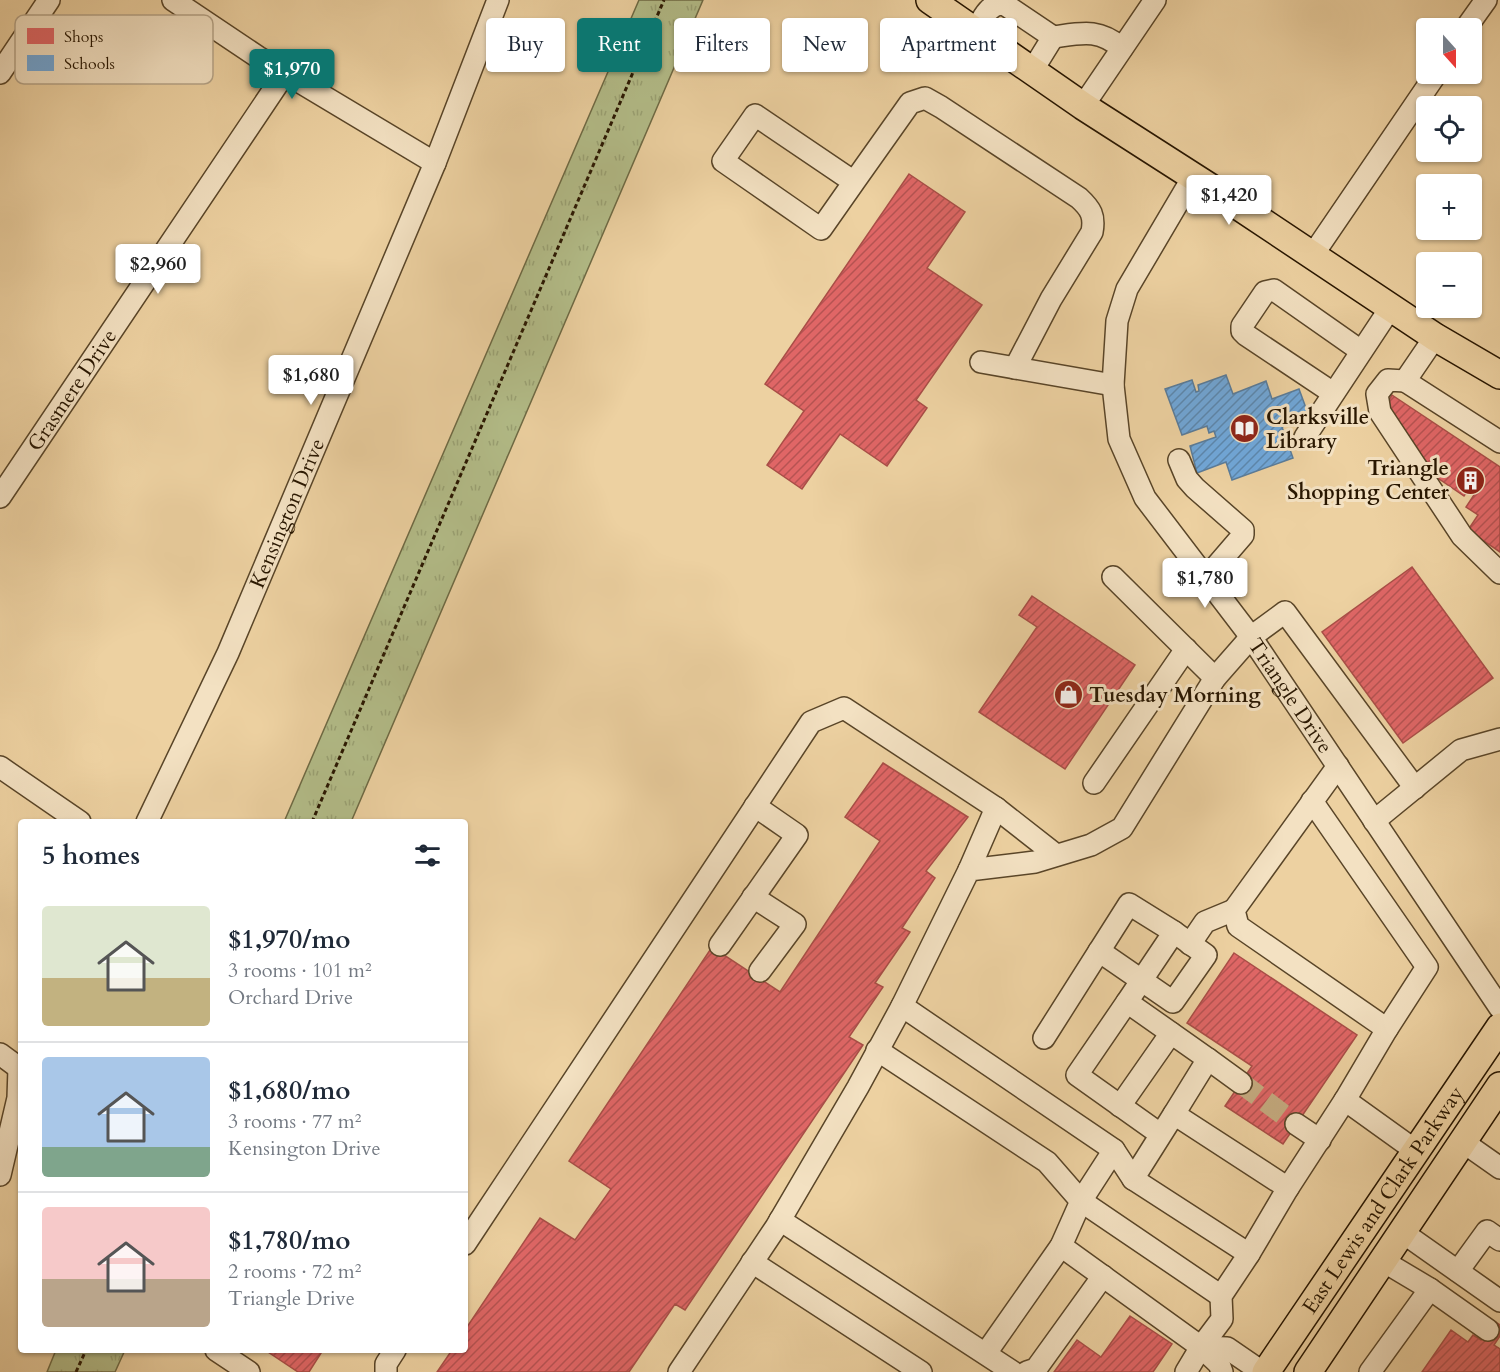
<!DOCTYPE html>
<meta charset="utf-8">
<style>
:root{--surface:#fff;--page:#f6f6f7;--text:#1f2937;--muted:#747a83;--line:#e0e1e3;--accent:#0f766e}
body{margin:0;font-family:Cardo,serif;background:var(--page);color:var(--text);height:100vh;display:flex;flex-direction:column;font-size:22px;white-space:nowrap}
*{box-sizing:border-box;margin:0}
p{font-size:20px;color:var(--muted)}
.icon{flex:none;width:33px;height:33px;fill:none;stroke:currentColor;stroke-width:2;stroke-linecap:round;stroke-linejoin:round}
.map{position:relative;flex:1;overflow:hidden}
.side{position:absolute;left:18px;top:819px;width:450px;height:534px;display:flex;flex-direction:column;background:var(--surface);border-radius:6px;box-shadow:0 2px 4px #0004}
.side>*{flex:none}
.guide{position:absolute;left:486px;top:18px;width:570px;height:54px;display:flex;gap:12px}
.needle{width:39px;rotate:159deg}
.fabs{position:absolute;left:1416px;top:18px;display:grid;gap:12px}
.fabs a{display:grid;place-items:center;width:66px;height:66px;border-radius:6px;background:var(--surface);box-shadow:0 2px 4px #0004;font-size:30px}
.price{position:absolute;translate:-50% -51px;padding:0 14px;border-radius:6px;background:#fff;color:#222;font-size:20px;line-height:39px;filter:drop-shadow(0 2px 3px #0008)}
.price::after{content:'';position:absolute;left:50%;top:36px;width:18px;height:14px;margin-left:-9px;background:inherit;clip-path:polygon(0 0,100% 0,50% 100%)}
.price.on{background:var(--accent);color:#fff}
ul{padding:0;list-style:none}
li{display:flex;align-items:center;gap:18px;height:150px;padding:0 24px}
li+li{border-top:2px solid var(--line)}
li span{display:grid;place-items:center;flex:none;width:168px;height:120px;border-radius:6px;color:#555}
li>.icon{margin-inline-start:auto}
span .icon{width:72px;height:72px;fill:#fffc;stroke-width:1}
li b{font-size:26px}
h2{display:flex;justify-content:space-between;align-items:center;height:72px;padding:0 24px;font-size:26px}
.chip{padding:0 21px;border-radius:6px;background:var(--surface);box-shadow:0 2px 4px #0004;font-size:21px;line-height:54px}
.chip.on{background:var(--accent);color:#fff}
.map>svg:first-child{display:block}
.grass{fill:url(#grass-tufts);stroke:#6e6a44;stroke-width:1.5}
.shops{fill:url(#shops-hatch);stroke:#a94e47;stroke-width:1.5}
.schools{fill:url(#schools-hatch);stroke:#5a7c9a;stroke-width:1.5}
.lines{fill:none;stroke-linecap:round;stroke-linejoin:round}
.minor-tunnel{stroke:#c6ac81;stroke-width:21;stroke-dasharray:21 10;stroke-linecap:butt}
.minor-casing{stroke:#594528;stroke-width:24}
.major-casing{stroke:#281600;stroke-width:30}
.path{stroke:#281600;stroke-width:3;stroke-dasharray:4.5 3;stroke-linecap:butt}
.minor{stroke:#f3e1c2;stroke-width:21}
.major{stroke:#edd1a1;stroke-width:27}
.labels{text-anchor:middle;stroke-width:6;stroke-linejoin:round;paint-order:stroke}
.street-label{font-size:21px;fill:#281600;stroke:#f3e1c2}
.poi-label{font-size:21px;font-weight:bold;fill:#281600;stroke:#f3e1c2;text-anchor:start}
.key{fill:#f3e1c2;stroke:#b6a488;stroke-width:1.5}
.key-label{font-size:16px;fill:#281600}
</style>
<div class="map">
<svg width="1500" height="1372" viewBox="0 0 1500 1372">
<defs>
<pattern id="grass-tufts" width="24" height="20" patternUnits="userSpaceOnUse" patternTransform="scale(1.5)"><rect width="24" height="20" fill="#b3bd89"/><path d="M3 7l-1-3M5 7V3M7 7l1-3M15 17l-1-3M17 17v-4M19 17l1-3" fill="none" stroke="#9aa274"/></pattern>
<pattern id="shops-hatch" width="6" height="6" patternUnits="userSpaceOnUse" patternTransform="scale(1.5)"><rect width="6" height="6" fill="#e06666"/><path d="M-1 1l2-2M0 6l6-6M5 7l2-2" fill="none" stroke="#b65352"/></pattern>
<pattern id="schools-hatch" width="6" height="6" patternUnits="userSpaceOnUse" patternTransform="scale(1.5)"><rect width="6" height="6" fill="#6fa8dc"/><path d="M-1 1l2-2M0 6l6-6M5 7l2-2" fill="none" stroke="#5b88b0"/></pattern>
</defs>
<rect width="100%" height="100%" fill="#edd1a1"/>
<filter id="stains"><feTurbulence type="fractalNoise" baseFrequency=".00333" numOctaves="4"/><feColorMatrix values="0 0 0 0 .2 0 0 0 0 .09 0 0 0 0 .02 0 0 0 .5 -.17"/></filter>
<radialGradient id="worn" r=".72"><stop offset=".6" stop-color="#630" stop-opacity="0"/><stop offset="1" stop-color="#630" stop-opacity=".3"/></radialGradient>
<path class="grass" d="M639,0H703L351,822H284Z
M56,1350H125L115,1372H47Z"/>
<path class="shops" d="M909,174L965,212L927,268L982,305L916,400L927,408L887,466L840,434L802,489L767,465L804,411L765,384Z
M1392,395L1500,467V552L1468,530L1478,515L1466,507L1474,495L1468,490L1464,496L1426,470L1430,464L1414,453L1384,408Z
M1412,567L1493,678L1403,743L1322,632Z
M1032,596L1135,665L1065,769L979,712L1037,627L1019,615Z
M883,763L968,817L926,871L935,878L902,928L910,932L875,983L883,987L849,1037L863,1045L685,1310L675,1304L629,1372H437L452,1350H465V1330L540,1218L575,1240L611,1189L569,1161L712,947L780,992L880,841L845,817Z
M1234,953L1357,1035L1283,1144L1225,1106L1252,1066L1187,1023Z
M1130,1316L1172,1344L1153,1372H1054L1077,1340L1101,1357Z
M1494,1321L1500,1325V1336L1494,1345L1500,1349V1372H1422L1451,1330L1468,1342L1473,1335L1481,1340Z
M265,1350H323L309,1372H298Z"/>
<path class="schools" d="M1226,375L1233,394L1266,381L1272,399L1299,389L1306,408L1311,406L1314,415L1282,427L1293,458L1232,480L1226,462L1197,473L1190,446L1216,437L1214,431L1209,433L1207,426L1182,435L1165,389L1192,380L1196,392L1199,391L1198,385Z"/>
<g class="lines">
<path class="minor-tunnel" d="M1241,1083L1296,1124"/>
<defs>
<g id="minor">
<path d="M173,0L258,57L435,163"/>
<path d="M1466,28L1486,0"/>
<path d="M975,32C982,20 988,3 1004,4L1053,37L1032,71"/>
<path d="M1053,37C1082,33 1098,28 1122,48"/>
<path d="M0,73L49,0"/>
<path d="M1083,106L1155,0"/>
<path id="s1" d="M1193,177L1127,289L1117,321L1113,385L1119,439L1145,498L1251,637L1500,1008"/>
<path d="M854,182L821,229L723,161L755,115L854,182L910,103L925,98L941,107L1079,198C1091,209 1095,216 1092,232L1051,299L1015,368"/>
<path d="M1312,256L1436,74"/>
<path d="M1435,337L1405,381L1500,442"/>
<path d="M981,362L1113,385"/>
<path d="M1405,381L1388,380L1377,394L1380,412L1462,536L1500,573"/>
<path d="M1333,393L1246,335L1242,331V326L1265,292L1274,290L1361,351"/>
<path d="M1305,437L1391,307"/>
<path d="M1179,460L1187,479L1195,488L1243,530V535L1206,578"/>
<path id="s2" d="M0,497L285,73"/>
<path d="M1113,577L1215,678"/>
<path d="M1338,766L1234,910L1238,926L1387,1029"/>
<path d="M0,767L80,822"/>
<path d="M1094,783L1186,649"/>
<path d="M1374,821L1461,750L1500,739"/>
<path id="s3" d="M147,822L228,653L435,163L498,0"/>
<path d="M969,870L996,808"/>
<path d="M753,897L795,924L760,971"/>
<path d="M1190,944L1205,922L1234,910"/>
<path d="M720,945L797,835L755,806"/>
<path d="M1099,951L1173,1002L1206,955L1174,932"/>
<path d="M902,1006L1114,1150L1133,1179L1249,1254L1221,1296L1222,1319L1201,1347L1186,1372"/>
<path d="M1044,1038L1129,904L1174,932L1127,1002"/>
<path d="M877,1050L1047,1162L1081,1201L1221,1296"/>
<path d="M0,1054L19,1068"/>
<path d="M1345,1100L1416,1151"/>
<path d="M1120,1106L1171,1033"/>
<path d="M1174,1114L1208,1059L1241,1083"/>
<path d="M1296,1124L1320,1140"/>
<path d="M1160,1134L1077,1075L1127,1002L1208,1059"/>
<path d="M1463,1142L1500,1168"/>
<path d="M0,1175L18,1098L19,1068L21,1066"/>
<path d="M1133,1179L1174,1114L1288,1188"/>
<path d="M780,1220L1013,1372"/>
<path d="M1402,1232L1500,1301"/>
<path d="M465,1244L811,722L844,708L996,808L1056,855"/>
<path d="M1061,1246L1201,1347L1219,1364L1222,1372"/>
<path d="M1249,1254L1288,1188L1345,1100L1387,1029L1427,967L1312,801"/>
<path d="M1383,1261L1430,1289L1488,1330"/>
<path d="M752,1262L921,1372"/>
<path d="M1458,1271L1487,1231L1500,1240"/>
<path d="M1201,1347L1227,1348L1262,1372"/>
<path d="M216,1350L249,1372"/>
<path d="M986,1353L1061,1246L1081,1201L1114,1150"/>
<path d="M386,1372V1364L395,1350"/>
<path d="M679,1372L776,1227L858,1087L902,1006L969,870L1035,862L1091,845L1122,828L1215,678L1251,637L1285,612L1415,788"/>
<path d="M1027,1372L1036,1369L1103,1276"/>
<path d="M1370,1372L1430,1289"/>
</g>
<g id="major">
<path d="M930,0L1083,106L1225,197L1435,337L1500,375"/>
<path id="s4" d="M1266,1372L1500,1027"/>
<path d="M1308,1372L1500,1086"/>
</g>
</defs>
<use href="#minor" class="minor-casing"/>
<use href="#major" class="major-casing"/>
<path class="path" d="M312,822L664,0
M76,1372L86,1350"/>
<use href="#minor" class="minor"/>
<use href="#major" class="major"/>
</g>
<defs>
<symbol id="library-disc" viewBox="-11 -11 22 22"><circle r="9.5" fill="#8f2418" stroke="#f3e1c2"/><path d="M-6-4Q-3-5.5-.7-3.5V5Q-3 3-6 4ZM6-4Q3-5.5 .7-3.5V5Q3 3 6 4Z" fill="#fff"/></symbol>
<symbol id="building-disc" viewBox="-11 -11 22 22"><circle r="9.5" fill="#8f2418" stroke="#f3e1c2"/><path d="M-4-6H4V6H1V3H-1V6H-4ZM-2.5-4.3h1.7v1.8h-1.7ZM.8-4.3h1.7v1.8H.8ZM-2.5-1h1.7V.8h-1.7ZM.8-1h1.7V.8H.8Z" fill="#fff"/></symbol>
<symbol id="shop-disc" viewBox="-11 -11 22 22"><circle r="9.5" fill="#8f2418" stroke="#f3e1c2"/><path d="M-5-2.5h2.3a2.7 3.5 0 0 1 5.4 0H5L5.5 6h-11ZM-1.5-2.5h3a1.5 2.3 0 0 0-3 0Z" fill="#fff"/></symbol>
</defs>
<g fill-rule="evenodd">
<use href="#library-disc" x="1228" y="412" width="33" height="33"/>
<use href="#building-disc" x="1454" y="464" width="33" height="33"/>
<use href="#shop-disc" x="1052" y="678" width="33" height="33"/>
</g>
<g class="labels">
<g class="street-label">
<text dy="7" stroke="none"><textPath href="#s2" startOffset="129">Grasmere Drive</textPath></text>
<text dy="7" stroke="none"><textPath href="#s3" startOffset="339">Kensington Drive</textPath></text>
<text dy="7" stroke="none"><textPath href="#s1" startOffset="592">Triangle Drive</textPath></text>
<text dy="7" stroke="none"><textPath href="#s4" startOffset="208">East Lewis and Clark Parkway</textPath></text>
</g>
<g class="poi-label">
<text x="1266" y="424">Clarksville<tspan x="1266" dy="24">Library</tspan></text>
<text x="1449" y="475" text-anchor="end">Triangle<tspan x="1449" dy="24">Shopping Center</tspan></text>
<text x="1089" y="702">Tuesday Morning</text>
</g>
</g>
<rect x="15" y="15" width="198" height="69" rx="9" class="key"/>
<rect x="27" y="28" width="27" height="16" fill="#e06666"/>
<rect x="27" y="55" width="27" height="16" fill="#6fa8dc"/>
<g class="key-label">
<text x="64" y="42">Shops</text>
<text x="64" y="69">Schools</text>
</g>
<rect width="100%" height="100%" filter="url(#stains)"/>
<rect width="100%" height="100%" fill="url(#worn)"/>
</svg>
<div class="fabs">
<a><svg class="needle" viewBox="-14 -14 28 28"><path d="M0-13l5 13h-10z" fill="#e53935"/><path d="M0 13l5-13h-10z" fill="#747a83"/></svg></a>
<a><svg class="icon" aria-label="locate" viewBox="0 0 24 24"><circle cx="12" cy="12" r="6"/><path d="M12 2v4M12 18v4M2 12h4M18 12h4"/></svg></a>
<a>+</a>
<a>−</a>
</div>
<b class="price on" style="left:292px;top:100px">$1,970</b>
<b class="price" style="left:1229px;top:226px">$1,420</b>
<b class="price" style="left:158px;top:295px">$2,960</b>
<b class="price" style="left:311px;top:406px">$1,680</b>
<b class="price" style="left:1205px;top:609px">$1,780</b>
<div class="guide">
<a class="chip">Buy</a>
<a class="chip on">Rent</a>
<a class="chip">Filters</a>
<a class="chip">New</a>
<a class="chip">Apartment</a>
</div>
<section class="side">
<h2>5 homes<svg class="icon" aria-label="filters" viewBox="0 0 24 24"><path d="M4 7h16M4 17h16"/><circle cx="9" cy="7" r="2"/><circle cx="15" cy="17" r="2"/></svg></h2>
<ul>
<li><span style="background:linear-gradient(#dfe7d0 60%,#c2b280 0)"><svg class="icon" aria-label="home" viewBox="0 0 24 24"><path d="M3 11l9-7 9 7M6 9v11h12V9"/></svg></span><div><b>$1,970/mo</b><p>3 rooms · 101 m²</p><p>Orchard Drive</p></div></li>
<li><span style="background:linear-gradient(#a9c7e8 75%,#7fa58c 0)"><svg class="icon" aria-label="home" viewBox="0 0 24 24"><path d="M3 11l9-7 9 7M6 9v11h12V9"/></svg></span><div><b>$1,680/mo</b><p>3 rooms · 77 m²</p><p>Kensington Drive</p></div></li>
<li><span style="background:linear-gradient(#f6c9c9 60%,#b9a48a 0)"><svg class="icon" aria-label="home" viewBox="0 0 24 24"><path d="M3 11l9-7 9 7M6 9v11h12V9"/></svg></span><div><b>$1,780/mo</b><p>2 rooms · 72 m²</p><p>Triangle Drive</p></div></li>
</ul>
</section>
</div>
